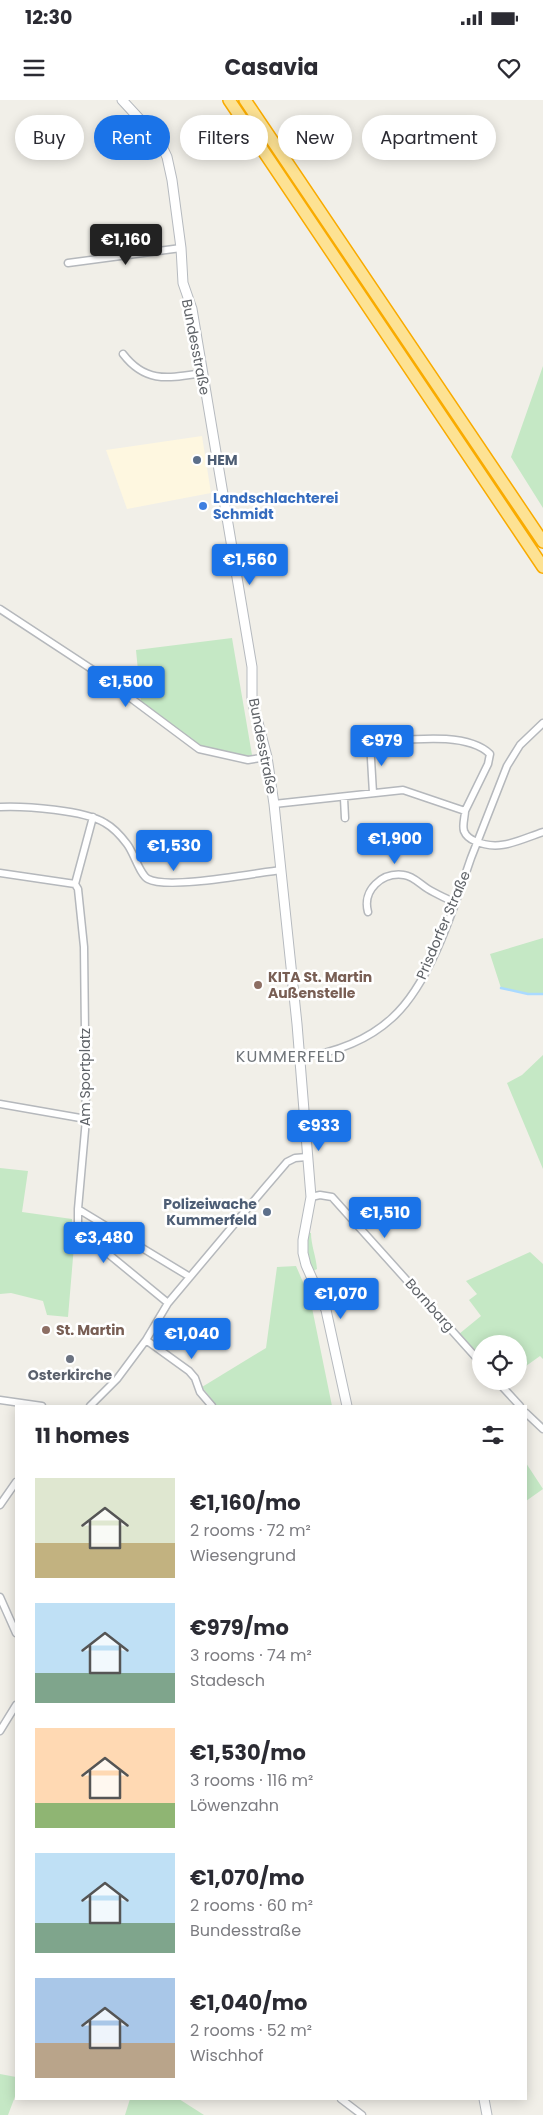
<!DOCTYPE html>
<meta charset="utf-8">
<style>
:root{--surface:#fff;--page:#f2f2f3;--text:#2b2b33;--muted:#7c7c81;--accent:#1a73e8}
body{margin:0;font-family:Poppins,sans-serif;background:var(--page);color:var(--text);height:100vh;display:flex;flex-direction:column;font-size:19px;white-space:nowrap}
*{box-sizing:border-box;margin:0}
p{font-size:16px;color:var(--muted)}
.icon{flex:none;width:28px;height:28px;fill:none;stroke:currentColor;stroke-width:2;stroke-linecap:round;stroke-linejoin:round}
.map{position:relative;flex:1;overflow:hidden}
.sheet{position:absolute;left:15px;top:1305px;width:512px;height:695px;display:flex;flex-direction:column;background:var(--surface);border-radius:0px;box-shadow:0 2px 12px #0003}
.sheet>*{flex:none}
.top-card{position:absolute;left:15px;top:15px;width:514px;height:45px;display:flex;gap:10px}
.buttons{position:absolute;left:472px;top:1235px;display:grid;gap:10px}
.buttons a{display:grid;place-items:center;width:55px;height:55px;border-radius:50%;background:var(--surface);box-shadow:0 2px 12px #0003;font-size:25px}
.price{position:absolute;translate:-50% -42px;padding:0 11px;border-radius:5px;background:var(--accent);color:#fff;font-size:16px;line-height:32px;filter:drop-shadow(0 1px 2px #0008)}
.price::after{content:'';position:absolute;left:50%;top:30px;width:15px;height:11px;margin-left:-8px;background:inherit;clip-path:polygon(0 0,100% 0,50% 100%)}
.price.active{background:#222;color:#fff}
ul{padding:0;list-style:none}
li{display:flex;align-items:center;gap:15px;height:125px;padding:0 20px}
li span{display:grid;place-items:center;flex:none;width:140px;height:100px;border-radius:0px;color:#555}
li>.icon{margin-inline-start:auto}
span .icon{width:60px;height:60px;fill:#fffc;stroke-width:1}
li b{font-size:21px}
h2{display:flex;justify-content:space-between;align-items:center;height:60px;padding:0 20px;font-size:21px}
.tag{padding:0 18px;border-radius:22px;background:var(--surface);box-shadow:0 2px 12px #0003;font-size:18px;line-height:45px}
.tag.active{background:var(--accent);color:#fff}
.status{display:flex;justify-content:space-between;align-items:center;height:35px;padding:0 25px;background:var(--surface);direction:ltr}
.status svg{height:14px;fill:currentColor}
header{display:flex;justify-content:space-between;align-items:center;height:65px;padding:0 20px;background:var(--surface);font-size:22px;font-weight:700}
.map>svg:first-child{display:block}
.commercial{fill:#fef7e0}
.green{fill:#c5e8c5}
.lines{fill:none;stroke-linecap:round;stroke-linejoin:round}
.stream{stroke:#aadaff;stroke-width:2.5}
.street-casing{stroke:#b5b8bc;stroke-width:9}
.secondary-casing{stroke:#b6babf;stroke-width:11}
.highway-casing{stroke:#f9ab00;stroke-width:14}
.street{stroke:#fff;stroke-width:6}
.secondary{stroke:#fff;stroke-width:9}
.highway{stroke:#fde293;stroke-width:11}
.service-dot{fill:#5c6f8a;stroke:#fff;stroke-width:2}
.shop-dot{fill:#3f7fe0;stroke:#fff;stroke-width:2}
.education-dot{fill:#8d6e63;stroke:#fff;stroke-width:2}
.worship-dot{fill:#6b7280;stroke:#fff;stroke-width:2}
.labels{text-anchor:middle;stroke-width:5;stroke-linejoin:round;paint-order:stroke}
.street-label{font-size:14px;fill:#5f6368;stroke:#fff}
.service-label{font-size:14px;font-weight:bold;fill:#4e5e75;stroke:#fff;text-anchor:start}
.shop-label{font-size:14px;font-weight:bold;fill:#366cbe;stroke:#fff;text-anchor:start}
.education-label{font-size:14px;font-weight:bold;fill:#785e54;stroke:#fff;text-anchor:start}
.worship-label{font-size:14px;font-weight:bold;fill:#5b616d;stroke:#fff}
.quarter-label{font-size:16px;letter-spacing:1px;fill:#70757a;stroke:#fff}
</style>
<div class="status"><b>12:30</b><svg viewBox="0 0 49 12"><path d="M0 12V9h3v3zM5 12V6h3v6zM10 12V3h3v9zM15 12V0h3v12zM26 1h20v11H26zM47 4h2v5h-2z"/></svg></div>
<header><svg class="icon" aria-label="menu" viewBox="0 0 24 24"><path d="M4 6h16M4 12h16M4 18h16"/></svg>Casavia<svg class="icon" aria-label="heart" viewBox="0 0 24 24"><path d="M12 20l-8-8c-3-5 5-10 8-4 3-6 11-1 8 4z"/></svg></header>
<div class="map">
<svg width="543" height="2015" viewBox="0 0 543 2015">
<rect width="100%" height="100%" fill="#f1efe8"/>
<path class="commercial" d="M202,336L211,393L127,409L106,350Z"/>
<path class="green" d="M543,266V408L511,357Z
M232,538L252,655L248,656L201,646L141,602L136,550Z
M543,838V894H528L501,888L490,854Z
M543,955V1069L507,983L522,975Z
M0,1068L28,1071L22,1112L72,1119V1126L75,1134L68,1217L47,1215L43,1201L11,1193L0,1194Z
M308,1132L311,1133C311,1145 316,1156 317,1169L313,1171L306,1153Z
M530,1152L543,1164V1259L540,1256L519,1271V1244H481V1258L459,1234L481,1216L469,1200L477,1194L466,1181Z
M296,1166L310,1198L332,1306H217L202,1287L266,1248L277,1167Z
M526,1363L543,1389L526,1401Z
M0,1974L16,1977V1994L8,2015H0Z
M130,1999H179L204,2015H125Z"/>
<g class="lines">
<path class="stream" d="M501,888L528,894H543"/>
<defs>
<path id="street" d="M68,163L181,148
M123,254C146,284 169,278 203,273
M0,509L93,570L199,649L248,660L267,657
M373,693L370,642C403,641 465,630 490,654L488,664L465,711
M344,698L345,718
M274,704L403,690L465,711C465,717 462,725 464,731C466,736 470,739 475,741C499,752 519,740 543,732
M0,707C26,706 84,710 105,723C114,728 121,736 127,744C134,753 140,775 148,779C168,790 255,773 281,770
M93,717L75,784L78,789L84,847L86,1019L78,1109L190,1177
M0,773L75,784
M368,812C362,790 382,772 404,775C413,776 420,784 428,789C436,794 446,798 455,803
M299,958C333,953 367,941 392,918C431,883 454,807 471,758C483,727 495,696 507,666L520,645L543,623
M0,1004L86,1019
M311,1097L320,1095L332,1097L481,1263
M78,1109V1129L168,1203
M146,1240L189,1271L195,1278L200,1292L212,1306
M497,1281L520,1306
M0,1300L42,1306
M90,1306L117,1279L146,1240L168,1203L263,1090L287,1062L295,1058L307,1057
M526,1313L543,1329
M0,1405L16,1382
M0,1497L16,1533
M0,1631L16,1605
M341,1999L362,2015"/>
<path id="secondary" d="M122,0L159,40L167,57L172,80L181,148L183,183L192,209L252,567V600L267,657L274,704L297,924L311,1097L303,1140V1153L306,1165L326,1210L347,1306
M484,1999L487,2015"/>
<path id="highway" d="M229,0L543,467
M245,0L543,442"/>
</defs>
<use href="#street" class="street-casing"/>
<use href="#secondary" class="secondary-casing"/>
<use href="#highway" class="highway-casing"/>
<use href="#street" class="street"/>
<use href="#secondary" class="secondary"/>
<use href="#highway" class="highway"/>
</g>
<g class="service-dot">
<circle cx="197" cy="360" r="5"/>
<circle cx="267" cy="1112" r="5"/>
</g>
<circle class="shop-dot" cx="203" cy="406" r="5"/>
<g class="education-dot">
<circle cx="258" cy="885" r="5"/>
<circle cx="46" cy="1230" r="5"/>
</g>
<circle class="worship-dot" cx="70" cy="1259" r="5"/>
<g class="labels">
<g class="street-label">
<text transform="translate(196 247) rotate(79)" y="5">Bundesstraße</text>
<text transform="translate(263 646) rotate(79)" y="5">Bundesstraße</text>
<text transform="translate(443 825) rotate(-67)" y="5">Prisdorfer Straße</text>
<text transform="translate(85 977) rotate(-90)" y="5">Am Sportplatz</text>
<text transform="translate(430 1205) rotate(48)" y="5">Bornbarg</text>
</g>
<g class="service-label">
<text x="207" y="365">HEM</text>
<text x="257" y="1109" text-anchor="end">Polizeiwache<tspan x="257" dy="16">Kummerfeld</tspan></text>
</g>
<g class="shop-label">
<text x="213" y="403">Landschlachterei<tspan x="213" dy="16">Schmidt</tspan></text>
</g>
<g class="education-label">
<text x="268" y="882">KITA St. Martin<tspan x="268" dy="16">Außenstelle</tspan></text>
<text x="56" y="1235">St. Martin</text>
</g>
<g class="worship-label">
<text x="70" y="1280">Osterkirche</text>
</g>
<g class="quarter-label">
<text x="291" y="962">KUMMERFELD</text>
</g>
</g>
</svg>
<div class="buttons">
<a><svg class="icon" aria-label="locate" viewBox="0 0 24 24"><circle cx="12" cy="12" r="6"/><path d="M12 2v4M12 18v4M2 12h4M18 12h4"/></svg></a>
</div>
<b class="price active" style="left:126px;top:166px">€1,160</b>
<b class="price" style="left:250px;top:486px">€1,560</b>
<b class="price" style="left:126px;top:608px">€1,500</b>
<b class="price" style="left:382px;top:667px">€979</b>
<b class="price" style="left:395px;top:765px">€1,900</b>
<b class="price" style="left:174px;top:772px">€1,530</b>
<b class="price" style="left:319px;top:1052px">€933</b>
<b class="price" style="left:385px;top:1139px">€1,510</b>
<b class="price" style="left:104px;top:1164px">€3,480</b>
<b class="price" style="left:341px;top:1220px">€1,070</b>
<b class="price" style="left:192px;top:1260px">€1,040</b>
<div class="top-card">
<a class="tag">Buy</a>
<a class="tag active">Rent</a>
<a class="tag">Filters</a>
<a class="tag">New</a>
<a class="tag">Apartment</a>
</div>
<section class="sheet">
<h2>11 homes<svg class="icon" aria-label="filters" viewBox="0 0 24 24"><path d="M4 7h16M4 17h16"/><circle cx="9" cy="7" r="2"/><circle cx="15" cy="17" r="2"/></svg></h2>
<ul>
<li><span style="background:linear-gradient(#dfe7d0 65%,#c2b280 0)"><svg class="icon" aria-label="home" viewBox="0 0 24 24"><path d="M3 11l9-7 9 7M6 9v11h12V9"/></svg></span><div><b>€1,160/mo</b><p>2 rooms · 72 m²</p><p>Wiesengrund</p></div></li>
<li><span style="background:linear-gradient(#bfe0f5 70%,#7fa58c 0)"><svg class="icon" aria-label="home" viewBox="0 0 24 24"><path d="M3 11l9-7 9 7M6 9v11h12V9"/></svg></span><div><b>€979/mo</b><p>3 rooms · 74 m²</p><p>Stadesch</p></div></li>
<li><span style="background:linear-gradient(#ffd9b3 75%,#8fb573 0)"><svg class="icon" aria-label="home" viewBox="0 0 24 24"><path d="M3 11l9-7 9 7M6 9v11h12V9"/></svg></span><div><b>€1,530/mo</b><p>3 rooms · 116 m²</p><p>Löwenzahn</p></div></li>
<li><span style="background:linear-gradient(#bfe0f5 70%,#7fa58c 0)"><svg class="icon" aria-label="home" viewBox="0 0 24 24"><path d="M3 11l9-7 9 7M6 9v11h12V9"/></svg></span><div><b>€1,070/mo</b><p>2 rooms · 60 m²</p><p>Bundesstraße</p></div></li>
<li><span style="background:linear-gradient(#a9c7e8 65%,#b9a48a 0)"><svg class="icon" aria-label="home" viewBox="0 0 24 24"><path d="M3 11l9-7 9 7M6 9v11h12V9"/></svg></span><div><b>€1,040/mo</b><p>2 rooms · 52 m²</p><p>Wischhof</p></div></li>
</ul>
</section>
</div>
